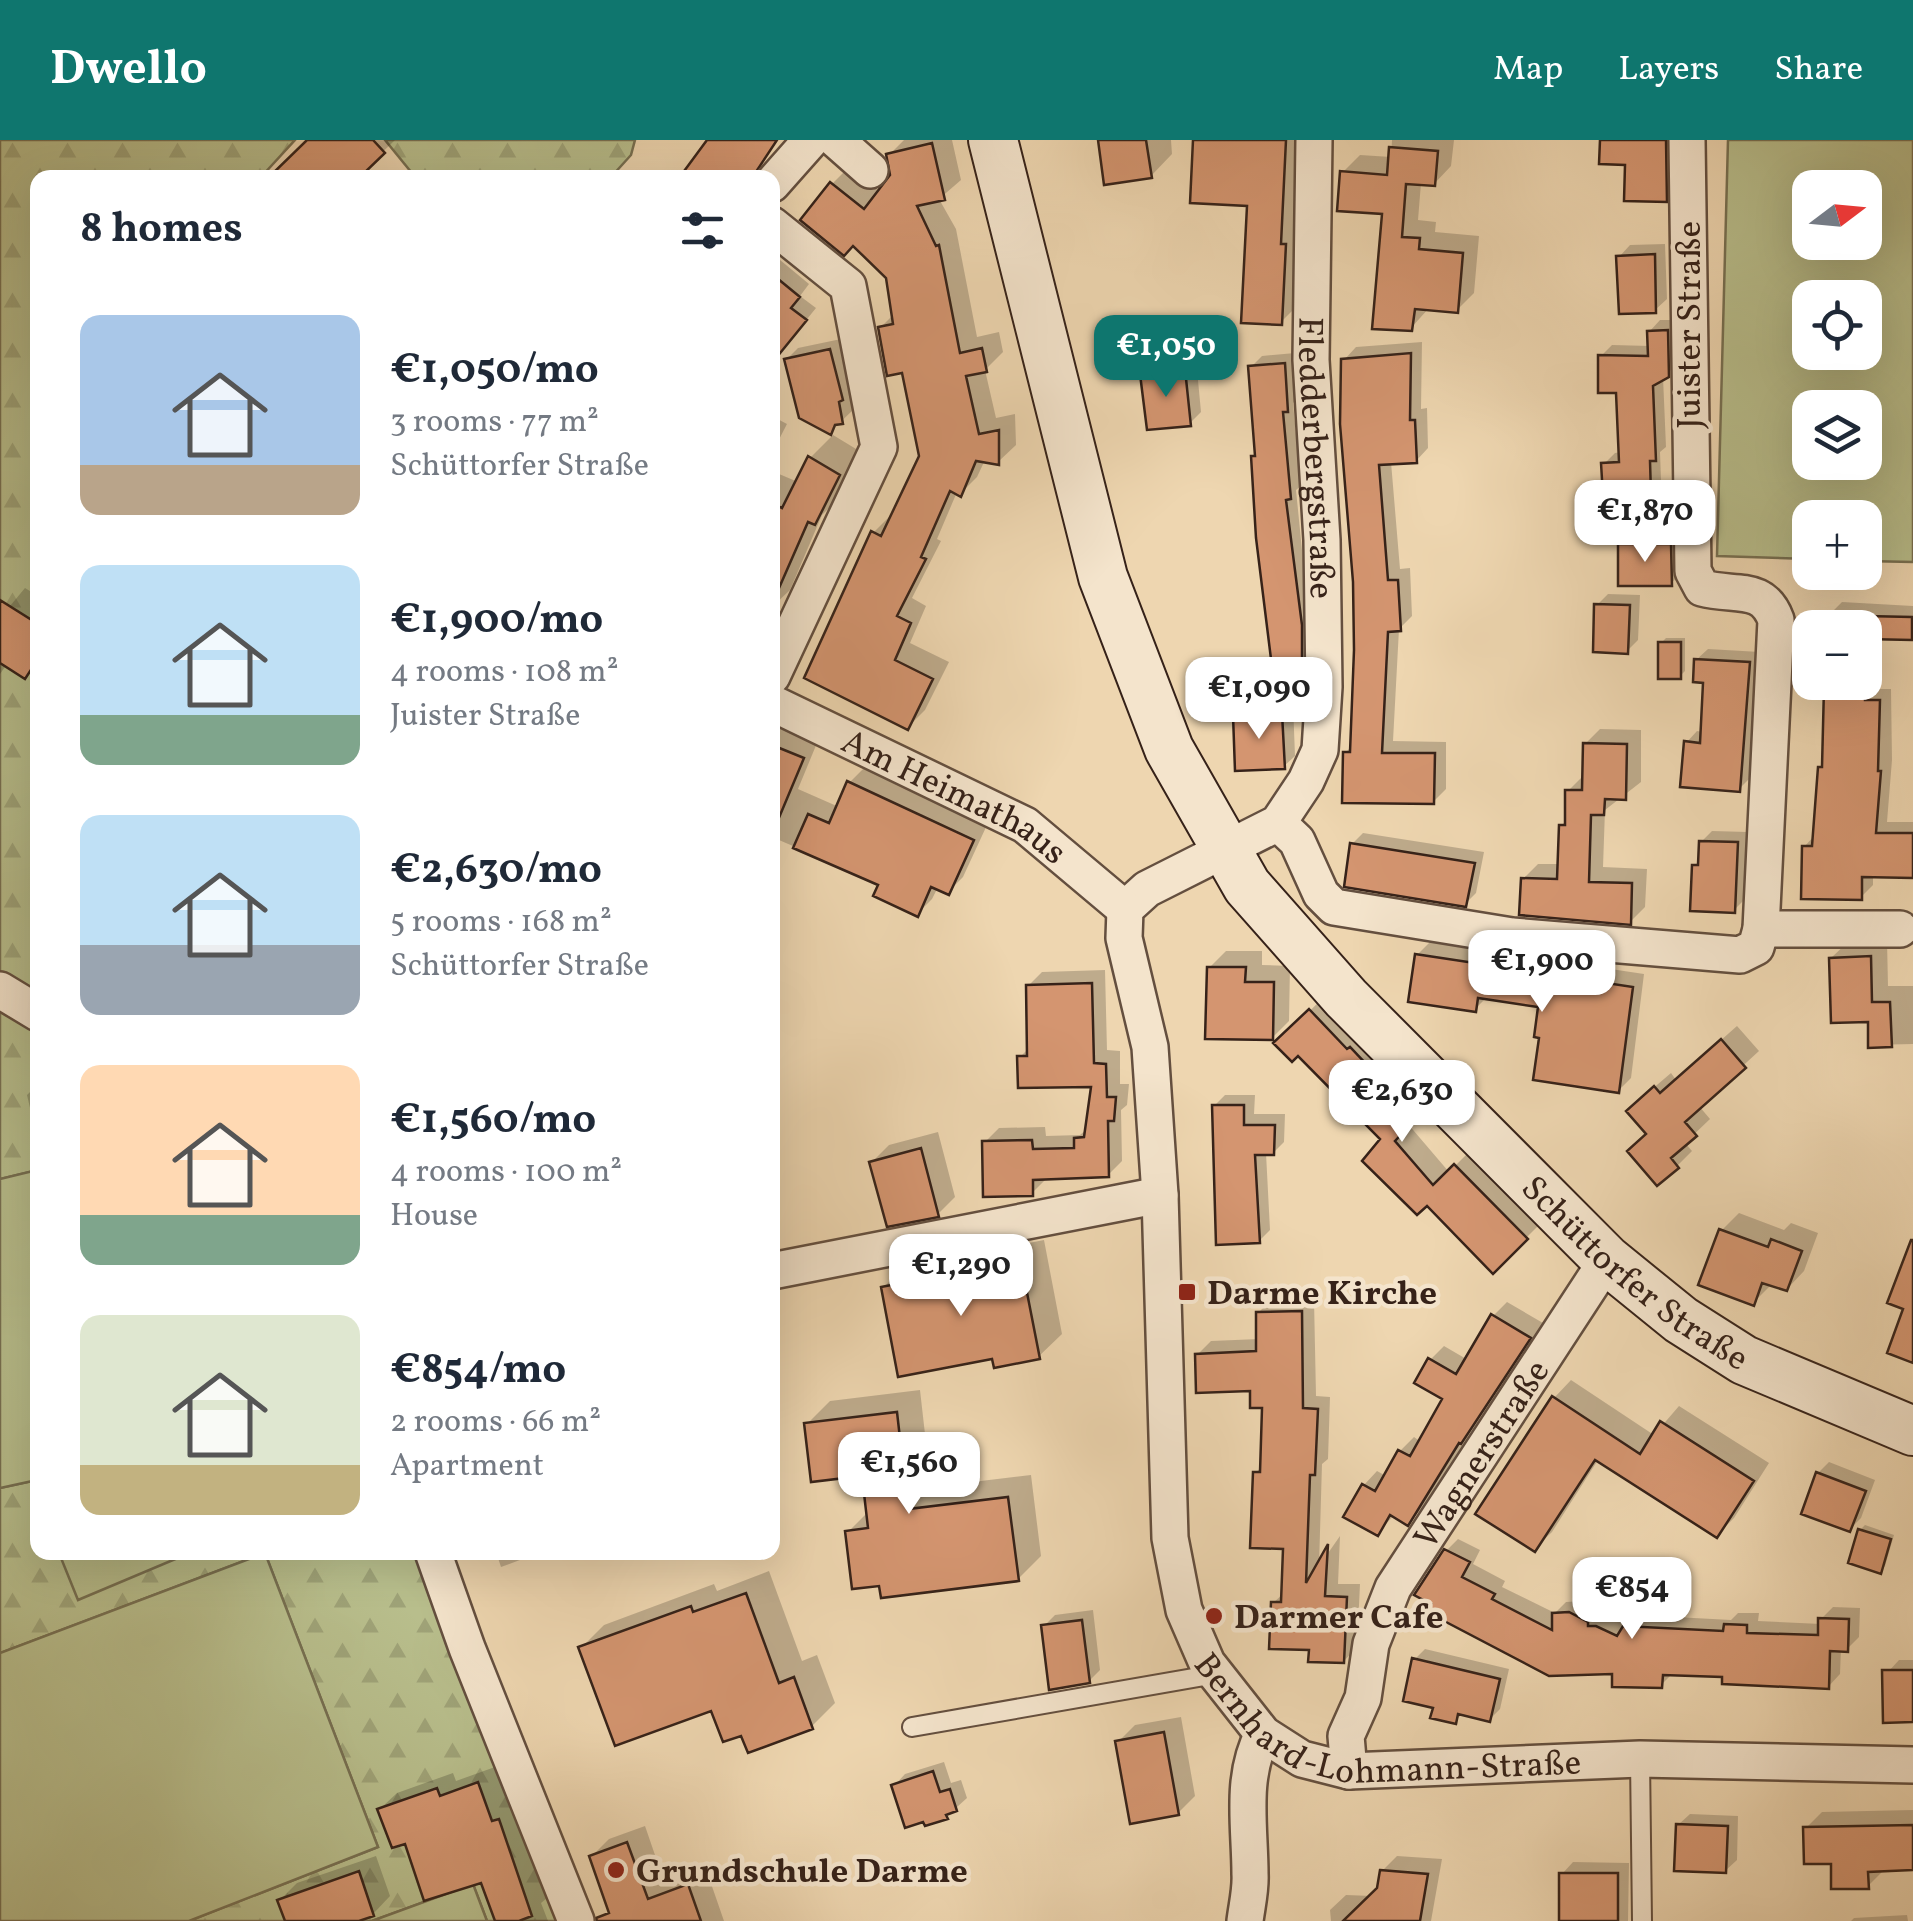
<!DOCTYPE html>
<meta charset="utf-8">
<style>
:root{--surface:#fff;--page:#f6f6f7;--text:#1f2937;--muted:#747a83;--accent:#0f766e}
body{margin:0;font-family:Vollkorn,serif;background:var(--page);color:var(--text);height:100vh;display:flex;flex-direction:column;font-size:38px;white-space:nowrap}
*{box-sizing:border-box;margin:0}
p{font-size:32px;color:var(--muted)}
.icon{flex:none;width:55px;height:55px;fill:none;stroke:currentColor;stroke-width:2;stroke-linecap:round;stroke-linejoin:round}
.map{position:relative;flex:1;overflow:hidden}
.panel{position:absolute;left:30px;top:30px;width:750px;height:1390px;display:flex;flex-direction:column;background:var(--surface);border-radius:20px;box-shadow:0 10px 40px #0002}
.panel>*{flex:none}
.needle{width:65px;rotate:74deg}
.fabs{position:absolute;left:1792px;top:30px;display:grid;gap:20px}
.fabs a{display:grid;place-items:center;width:90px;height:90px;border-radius:20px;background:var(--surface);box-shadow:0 10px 40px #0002;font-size:50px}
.price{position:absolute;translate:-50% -85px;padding:0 22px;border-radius:20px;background:#fff;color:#222;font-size:32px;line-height:65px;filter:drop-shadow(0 2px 5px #0008)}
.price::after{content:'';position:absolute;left:50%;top:60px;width:30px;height:22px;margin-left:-15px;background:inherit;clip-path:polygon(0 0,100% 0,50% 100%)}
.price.current{background:var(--accent);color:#fff}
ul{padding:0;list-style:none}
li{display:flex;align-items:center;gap:30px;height:250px;padding:0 50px}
li span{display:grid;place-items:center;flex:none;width:280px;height:200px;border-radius:20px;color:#555}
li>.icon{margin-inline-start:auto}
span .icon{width:120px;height:120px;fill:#fffc;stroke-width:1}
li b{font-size:42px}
h2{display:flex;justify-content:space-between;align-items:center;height:120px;padding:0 50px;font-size:42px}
header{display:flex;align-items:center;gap:60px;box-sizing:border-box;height:140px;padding:0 50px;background:var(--accent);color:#fff}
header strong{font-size:48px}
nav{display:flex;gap:55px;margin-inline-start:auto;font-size:35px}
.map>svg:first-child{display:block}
.forest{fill:url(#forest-firs);stroke:#777052;stroke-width:2.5}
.pitch{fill:#b8be8c;stroke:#777052;stroke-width:2.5;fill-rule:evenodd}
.shadow{fill:#0003}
.building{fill:#d49570;stroke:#362219;stroke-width:2.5}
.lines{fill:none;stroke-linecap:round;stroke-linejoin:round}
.service-casing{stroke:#644f3f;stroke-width:22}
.minor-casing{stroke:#644f3f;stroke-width:40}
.secondary-casing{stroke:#362219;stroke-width:52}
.service{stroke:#f4e4cc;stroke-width:18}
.minor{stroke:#f4e4cc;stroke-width:35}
.secondary{stroke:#f4e4cc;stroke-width:48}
.poi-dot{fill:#8f2418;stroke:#f4e4cc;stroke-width:4}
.labels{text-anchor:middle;stroke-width:9;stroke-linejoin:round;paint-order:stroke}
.street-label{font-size:35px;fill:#362219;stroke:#f4e4cc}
.poi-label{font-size:35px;font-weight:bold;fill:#362219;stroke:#f4e4cc;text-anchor:start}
</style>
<header>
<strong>Dwello</strong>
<nav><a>Map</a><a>Layers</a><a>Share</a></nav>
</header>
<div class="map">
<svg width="1913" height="1781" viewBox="0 0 1913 1781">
<defs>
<pattern id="forest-firs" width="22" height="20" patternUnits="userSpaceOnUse" patternTransform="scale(2.5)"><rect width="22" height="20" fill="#b8be8c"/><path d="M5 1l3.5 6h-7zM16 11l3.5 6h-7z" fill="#9fa378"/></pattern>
</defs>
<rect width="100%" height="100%" fill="#eed6b0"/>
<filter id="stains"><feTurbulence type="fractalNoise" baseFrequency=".002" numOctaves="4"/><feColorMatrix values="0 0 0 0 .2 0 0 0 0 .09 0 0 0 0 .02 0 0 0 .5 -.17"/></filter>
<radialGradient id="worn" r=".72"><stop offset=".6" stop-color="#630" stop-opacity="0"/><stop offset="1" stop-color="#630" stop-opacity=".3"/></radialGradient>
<path class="forest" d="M0,0H295L261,37L38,38V1030L0,1039Z
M385,0H635L631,15L611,37L416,38Z
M37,1340L38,1412L429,1413L573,1781H487L473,1744L372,1781H189L378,1707L265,1413L0,1513V1348Z"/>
<path class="pitch" d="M1728,0H1913V422L1865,421V378H1810V419L1717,416ZM1810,48H1865V102H1810ZM1810,158H1865V212H1810ZM1810,268H1865V322H1810Z
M37,1030V1340L0,1348V1039Z
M192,1412L78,1460L59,1413V1412Z
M265,1413L378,1707L189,1781H0V1513Z
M473,1744L487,1781H372Z"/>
<path class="shadow" d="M310,0H395L356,38Z
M904,0H952L961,40L939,59L956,89L977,197L999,192L1003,212L985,230L996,278L1015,274L1016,305L998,322L985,320L977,337L960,354L957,352L937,399L941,401L912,458L926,466L910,503L949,522L925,570L908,587L807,536L873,393L890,376L893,377L922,316L904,230L880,188L894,174L888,137L832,44L849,27L881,52L893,36L889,15Z
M1101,0H1171L1172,14L1151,36Z
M1209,0H1301L1297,166L1281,182L1249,64Z
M1392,0H1454L1451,26L1434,44L1421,43L1418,80L1436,82L1435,92L1479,96L1474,153L1457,170L1429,168L1411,188L1385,72L1343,32L1360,15L1391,17Z
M1603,0H1684L1683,42L1666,60Z
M1665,104L1667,159L1655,170L1619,117L1630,105Z
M774,115L809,144L800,156L816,168L795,194L772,170Z
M1660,180H1679V223L1663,237L1666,307L1660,312L1661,340L1650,351L1604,324L1615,313L1621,312L1619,250L1601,216L1612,205L1650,206L1649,192Z
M841,199L853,246L849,250L853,270L830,292L787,219L798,208Z
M1422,202L1421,269L1427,268L1428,308L1416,321L1391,322L1400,429L1410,428L1412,476L1399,489L1393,601L1446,602V649L1433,662L1345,613L1352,606L1357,510L1344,220L1356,207Z
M1295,213L1298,258L1293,263L1301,346L1296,350L1312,510L1301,521L1253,317L1257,313L1251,227L1262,216Z
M1196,219L1201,272L1190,283L1143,235L1154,224Z
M772,276L787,284L772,313Z
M833,295L861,312L837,360L822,375L790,450L772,467V331L798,342L810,318Z
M1631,394H1681L1682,433L1670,444L1620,405Z
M25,448L38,456V522L24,535L7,524L0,534V478Z
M1608,454L1640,455L1638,500L1627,511L1597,465Z
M1842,462L1913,466V498L1876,497V549H1891L1892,620L1887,682H1913V735H1873V745L1861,757L1804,707L1815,695L1821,628L1825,624L1827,542H1865V488H1829L1830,474Z
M1666,498H1685V531L1680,536L1661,503Z
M1708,509L1760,512L1750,638L1739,649L1686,603L1697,591L1703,592L1706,540L1696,520Z
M1293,563L1295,616L1283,627L1236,576L1247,565Z
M780,588L817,603L798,649L839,667L849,643L864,628L987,685L963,737L948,752L938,747L932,759L917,774L881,744L772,697V595Z
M1600,589L1641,590V642L1605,670L1603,727L1647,729L1645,767L1630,782L1523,739L1538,724H1560L1561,686L1568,679V651L1585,634V604Z
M1712,691L1748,692L1745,759L1734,770L1694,726L1701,720V702Z
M1363,693L1484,712L1476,753L1465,764L1352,704Z
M1887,800L1888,846H1913V904L1871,905L1870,879L1831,818L1849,801Z
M1430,802L1644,834L1631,938L1618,951L1542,895L1541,864L1487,857L1475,869L1417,815Z
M1226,811H1262V825L1290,826L1289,881L1272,898L1209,828Z
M1105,830L1107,910L1120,911V944H1129L1127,965L1121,970L1122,1021L1108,1035L1046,1039L1032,1053L985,1002L999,988L1045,987L1046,996L1080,995L1088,988L1094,944L1020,917L1030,907L1028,846L1042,832Z
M1325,856L1430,962L1408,984L1449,1032L1470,1011L1541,1083L1494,1130L1384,999L1298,913L1277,903Z
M1737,886L1759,911L1699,966L1710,979L1685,1003L1692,1011L1677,1026L1648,993L1644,956L1671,933L1676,940Z
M38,944V998H37L27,955Z
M1225,955H1255L1254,974H1285L1284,1002L1273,1013H1266L1270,1090L1259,1101L1214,966Z
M938,992L955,1057L938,1074L872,1022L889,1005Z
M1739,1073L1784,1090L1791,1083L1818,1093L1804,1131L1787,1149L1771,1145L1753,1163L1721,1091Z
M1012,1098L1014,1106L1044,1100L1062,1194L1038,1217L994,1216L883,1148L907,1124L980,1111L989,1102Z
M1272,1159H1314L1316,1256L1330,1257L1328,1319L1322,1324L1319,1426L1340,1396L1338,1444H1360L1357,1507L1344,1521L1312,1508L1273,1463L1284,1453L1285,1407L1255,1333L1263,1326L1265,1265L1252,1249L1197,1215L1211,1201L1259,1199L1258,1173Z
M1507,1162L1543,1183L1422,1369L1408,1383L1394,1375L1378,1393L1364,1345L1377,1331L1386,1336L1400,1311L1414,1297L1421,1302L1445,1258L1430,1220L1444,1206L1468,1220L1493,1176Z
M1571,1240L1654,1295L1679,1266L1769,1323L1734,1378L1717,1395L1598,1320L1552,1392L1534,1409L1554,1258Z
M920,1250L931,1347L1031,1335L1041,1416L1018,1439L882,1443L848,1392L869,1371L864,1334L807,1284L830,1261Z
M1829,1322L1875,1340L1861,1378L1849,1390L1818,1333Z
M1865,1385L1894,1395L1885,1426L1880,1431L1860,1390Z
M1458,1399L1480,1410L1473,1424L1505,1441L1502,1447L1555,1473L1566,1462L1582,1461L1599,1470V1474H1609L1628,1484L1638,1475L1731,1480L1738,1473H1759L1758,1481L1821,1484V1479L1833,1467L1860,1468L1859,1497L1847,1509H1841L1840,1534L1828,1547L1725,1534L1673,1533L1661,1545L1615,1532L1434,1463L1446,1411Z
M496,1412H541L501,1427Z
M769,1431L802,1521L817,1515L835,1563L812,1586L743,1592L713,1568L581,1508L604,1485L714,1444L717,1451Z
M1093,1470L1100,1530L1089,1541L1044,1486L1055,1475Z
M1425,1509L1509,1529L1500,1569L1490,1579L1463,1573L1455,1581L1436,1566L1414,1520Z
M1899,1520H1913V1580L1888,1532Z
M1181,1577L1195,1656L1178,1673L1118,1602L1135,1585Z
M944,1622L951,1643L961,1640L967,1658L947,1676L894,1646L905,1634Z
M495,1627L509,1667L516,1664L547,1758L541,1763L548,1781H497L483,1740L406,1700L380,1669L397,1653L453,1633L456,1641Z
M1913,1670V1728L1885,1729L1868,1746L1833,1721L1806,1688L1822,1672Z
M1690,1674L1738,1676L1737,1720L1725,1731L1678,1685Z
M645,1686L665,1744L706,1729L724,1781H615L592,1716L609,1699Z
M376,1716L390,1756L373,1774L351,1781H287L280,1760L297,1743Z
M1397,1716L1442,1719L1431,1781H1331L1330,1770L1346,1755L1372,1756L1380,1748L1382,1731Z
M1573,1722L1629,1723L1628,1781H1562V1734Z
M1907,1775L1908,1781H1851L1854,1778Z"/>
<path class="building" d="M307,0H373L385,13L359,38H268Z
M707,0H777L752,38H679Z
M1098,0H1146L1152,38L1104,45Z
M1193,0H1286L1281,104H1286L1282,185L1241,183L1247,66L1190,63Z
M1600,0H1666L1667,62L1624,61L1625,25L1599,24Z
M932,3L945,60L917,66L936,106L939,105L960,213L982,208L987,232L966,236L979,294L999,290V325L976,321L961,357L950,351L921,417L926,419L897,476L911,483L895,520L933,539L908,590L804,538L871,391L881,396L919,316L902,233L887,236L878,187L893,184L886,138L853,106L844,116L800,80L830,42L864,69L890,35L886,14Z
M1389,7L1438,11L1435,46L1406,44L1402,97L1420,98L1419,109L1463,113L1458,173L1415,169L1412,191L1372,189L1382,74L1337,71L1340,31L1387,35Z
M1655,114L1656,173L1619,174L1616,116Z
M772,134L800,157L791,168L807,180L772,223Z
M1668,190L1669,237L1653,246L1656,321H1650L1651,354L1603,356L1601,323L1619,322L1616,253H1598V215L1648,216L1647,191Z
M830,209L843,260L839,262L843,284L835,285L831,295L799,278L784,219Z
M1411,213L1410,280H1415L1417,323L1379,325L1388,440H1398L1401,491L1388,492L1382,613H1435L1434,664L1342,663L1343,612H1350L1354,510L1353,442L1340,284L1341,219Z
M1285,223L1288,272H1283L1291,359L1286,360L1302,485V523L1272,527L1256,398L1251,316H1255L1248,226Z
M1185,229L1191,286L1147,290L1140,234Z
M808,316L840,335L815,385L808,382L772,464V363L782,368Z
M1618,404H1671L1672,446H1618Z
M0,460L38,484V519L25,539L0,523Z
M1594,464L1630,465L1628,514L1593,512Z
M1865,476L1912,477V500L1865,499Z
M1658,502H1681V539H1658Z
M1694,519L1750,522L1740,652L1680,647L1684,601L1700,603L1703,543L1693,542Z
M1824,547L1865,548V560H1880L1878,631H1881L1876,693H1913V738L1862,737V760L1801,759L1802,706H1812L1818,627H1822Z
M1282,573L1285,629L1235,631L1233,575Z
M1583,603L1627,604L1626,660L1605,659L1604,675H1591L1589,742L1632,743L1631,785L1519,775L1521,738L1557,739L1559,685H1565V650H1582Z
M772,605L804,618L773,692H772Z
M847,641L974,700L949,755L931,747L918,777L873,756L878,745L793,708L808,674L829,683Z
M1699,701L1738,702L1735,773L1690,771L1692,725H1698Z
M1350,703L1475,723L1466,767L1344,747Z
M1415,814L1633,847L1619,953L1533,940L1539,898L1534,897L1538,867L1478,858L1476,872L1408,862Z
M1871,816L1872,862H1890L1892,907L1868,908V882L1831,883L1829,818Z
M1207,827H1246L1245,842H1274L1273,900L1205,899Z
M1092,843L1094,923L1106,924L1107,957H1116L1114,981H1108L1109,1037L1033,1040V1056L983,1057L982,1001L1032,1000L1033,1009L1074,1008V998L1084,997L1091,947L1018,948L1017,916H1027L1026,845Z
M1309,869L1347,909L1350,907L1417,978L1395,1001L1433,1045L1454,1024L1528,1099L1493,1134L1427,1066L1417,1075L1362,1021L1380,999L1298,916L1292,922L1273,903Z
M1721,899L1746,928L1685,982L1697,996L1671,1018L1679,1028L1657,1046L1627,1011L1646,994L1626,971L1654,946L1660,953Z
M1212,965H1244V985H1275L1274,1015H1255L1260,1103L1216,1105Z
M921,1008L939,1077L887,1087L869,1022Z
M1719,1089L1768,1107L1771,1099L1802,1111L1787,1151L1762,1143L1754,1166L1698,1145Z
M1911,1100H1913V1223L1887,1213L1903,1169L1887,1163Z
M989,1119L991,1128L1021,1122L1040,1219L994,1228L992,1219L898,1237L881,1147L964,1131L963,1124Z
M1302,1171L1303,1268L1318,1269L1315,1335H1310L1306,1443L1328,1404L1325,1456L1347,1457L1344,1523L1308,1522L1309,1510L1269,1509L1271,1462H1281L1283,1409L1250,1408L1253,1332H1260L1262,1268H1250V1251L1196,1253L1195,1214L1256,1211V1172Z
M1491,1174L1531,1198L1461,1304L1459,1303L1408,1386L1390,1375L1378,1396L1343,1377L1362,1344L1375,1351L1398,1310L1410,1316L1442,1259L1414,1243L1428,1218L1456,1234Z
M1552,1256L1640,1314L1660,1281L1754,1341L1717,1398L1595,1320L1535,1412L1475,1374Z
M897,1272L908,1369L1008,1357L1019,1441L881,1458L879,1446L852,1449L845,1391L868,1388L862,1336L811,1342L804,1283Z
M1816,1332L1866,1351L1850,1392L1801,1374Z
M1858,1389L1891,1399L1881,1434L1848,1423Z
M1444,1409L1470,1422L1462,1437L1495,1454L1492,1459L1552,1490V1473L1569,1472L1588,1482V1486H1596L1617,1496L1623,1486L1723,1491L1724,1484L1747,1485V1493L1818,1495V1478L1849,1479L1848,1512L1830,1511L1829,1549L1722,1544V1537L1663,1535L1662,1548L1612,1547V1534L1549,1536L1427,1472L1431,1464L1414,1455Z
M746,1453L779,1543L794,1537L813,1589L748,1613L741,1596L723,1602L711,1571L615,1606L578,1507L691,1466L693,1472Z
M1082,1480L1090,1543L1049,1550L1041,1485Z
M1412,1518L1500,1539L1490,1582L1458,1574L1456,1584L1430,1578L1433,1568L1403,1561Z
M1882,1530H1913V1582L1883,1583Z
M1164,1592L1179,1675L1130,1684L1115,1601Z
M933,1631L940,1652L950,1649L957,1671L946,1675L948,1679L925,1686L923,1682L905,1688L891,1645Z
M478,1642L492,1681L499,1679L532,1776L519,1781H495L481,1743L424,1761L405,1704L392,1708L377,1669L437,1648L440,1656Z
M1676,1684L1728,1686L1726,1733L1674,1731Z
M1913,1685V1730L1868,1732L1869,1749H1831V1724H1804L1803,1687Z
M627,1702L648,1759L688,1744L701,1781H597L596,1778L609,1773L589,1716Z
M1380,1730L1428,1734L1420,1781H1343L1377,1748Z
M359,1731L374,1776L359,1781H285L277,1760Z
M1559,1733H1618V1781H1559Z"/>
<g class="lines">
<defs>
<path id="service" d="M912,1587L1216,1534
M1640,1619L1642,1781"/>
<g id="minor">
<path d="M836,0L870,30"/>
<path id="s1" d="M1314,0L1311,220L1322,400L1324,547L1320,610L1306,641L1278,683L1147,749L1125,769L1124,798L1150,907L1160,1055L1170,1398L1184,1470L1207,1523L1263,1594L1302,1619L1349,1631L1640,1619L1913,1625"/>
<path d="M772,44L811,0"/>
<path d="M772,85L848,146L879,307L772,536"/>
<path id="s2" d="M772,563L1025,685L1125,769"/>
<path d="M1278,683L1297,701L1321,754L1334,767L1512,796L1740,815L1756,807L1761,789L1776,480C1763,444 1735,457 1702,448L1693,431L1687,0"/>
<path d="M1761,789H1900"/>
<path d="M0,850L38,873"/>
<path d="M772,1131L1160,1055"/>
<path d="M433,1412L467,1508L576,1781"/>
<path id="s3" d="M1349,1631L1346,1596L1363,1558L1371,1504L1393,1448L1607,1120"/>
<path d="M1245,1781C1247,1765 1251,1749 1250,1734C1250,1687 1240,1637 1263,1594"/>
</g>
<g id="secondary">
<path id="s4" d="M993,0L1103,437L1169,609L1247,746L1346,858L1607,1120L1681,1180L1744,1220L1913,1291"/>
</g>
</defs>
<use href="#service" class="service-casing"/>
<use href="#minor" class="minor-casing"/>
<use href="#secondary" class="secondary-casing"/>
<use href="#service" class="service"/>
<use href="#minor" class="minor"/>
<use href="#secondary" class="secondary"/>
</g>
<g class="poi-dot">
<rect x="1177" y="1142" width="20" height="20" rx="5"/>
<circle cx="1214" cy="1476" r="10"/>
<circle cx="616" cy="1730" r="10"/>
</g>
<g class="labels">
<g class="street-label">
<text transform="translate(1688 185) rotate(-90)" y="12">Juister Straße</text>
<text dy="12" stroke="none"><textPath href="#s1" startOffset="318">Fledderbergstraße</textPath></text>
<text dy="12" stroke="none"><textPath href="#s2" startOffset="205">Am Heimathaus</textPath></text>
<text dy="12" stroke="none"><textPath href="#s4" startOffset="1342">Schüttorfer Straße</textPath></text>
<text dy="12" stroke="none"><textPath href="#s3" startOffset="352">Wagnerstraße</textPath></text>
<text dy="12" stroke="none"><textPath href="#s1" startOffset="1840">Bernhard-Lohmann-Straße</textPath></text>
</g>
<g class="poi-label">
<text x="1207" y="1164">Darme Kirche</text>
<text x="1234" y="1488">Darmer Cafe</text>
<text x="636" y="1742">Grundschule Darme</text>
</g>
</g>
<rect width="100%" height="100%" filter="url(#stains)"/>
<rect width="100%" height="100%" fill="url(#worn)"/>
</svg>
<div class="fabs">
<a><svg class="needle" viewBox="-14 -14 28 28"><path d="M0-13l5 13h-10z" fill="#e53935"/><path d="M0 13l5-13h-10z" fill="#747a83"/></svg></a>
<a><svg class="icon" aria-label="locate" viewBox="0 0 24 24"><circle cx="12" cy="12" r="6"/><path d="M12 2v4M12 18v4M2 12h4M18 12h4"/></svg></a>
<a><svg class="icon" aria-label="layers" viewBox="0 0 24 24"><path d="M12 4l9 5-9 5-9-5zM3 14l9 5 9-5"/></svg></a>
<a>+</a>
<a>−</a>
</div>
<b class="price current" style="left:1166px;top:260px">€1,050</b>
<b class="price" style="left:1645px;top:425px">€1,870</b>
<b class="price" style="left:1259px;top:602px">€1,090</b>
<b class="price" style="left:1542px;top:875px">€1,900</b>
<b class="price" style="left:1402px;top:1005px">€2,630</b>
<b class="price" style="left:961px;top:1179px">€1,290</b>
<b class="price" style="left:909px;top:1377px">€1,560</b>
<b class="price" style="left:1632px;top:1502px">€854</b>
<section class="panel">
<h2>8 homes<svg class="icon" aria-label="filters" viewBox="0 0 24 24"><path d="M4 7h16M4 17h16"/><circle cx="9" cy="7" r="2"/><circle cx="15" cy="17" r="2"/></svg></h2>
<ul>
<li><span style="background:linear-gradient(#a9c7e8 75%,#b9a48a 0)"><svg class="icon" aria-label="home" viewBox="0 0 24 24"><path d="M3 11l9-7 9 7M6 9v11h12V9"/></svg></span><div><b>€1,050/mo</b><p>3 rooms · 77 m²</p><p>Schüttorfer Straße</p></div></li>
<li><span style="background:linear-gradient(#bfe0f5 75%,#7fa58c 0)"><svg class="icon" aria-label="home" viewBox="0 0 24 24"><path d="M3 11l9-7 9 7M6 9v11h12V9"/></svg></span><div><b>€1,900/mo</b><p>4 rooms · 108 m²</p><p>Juister Straße</p></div></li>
<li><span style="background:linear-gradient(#bfe0f5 65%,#9aa5b1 0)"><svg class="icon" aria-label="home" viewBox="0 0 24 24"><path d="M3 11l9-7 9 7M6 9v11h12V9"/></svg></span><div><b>€2,630/mo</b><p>5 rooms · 168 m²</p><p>Schüttorfer Straße</p></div></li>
<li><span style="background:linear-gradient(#ffd9b3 75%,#7fa58c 0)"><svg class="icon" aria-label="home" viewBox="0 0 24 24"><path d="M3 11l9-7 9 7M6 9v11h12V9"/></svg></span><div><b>€1,560/mo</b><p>4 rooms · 100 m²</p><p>House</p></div></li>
<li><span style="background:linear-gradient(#dfe7d0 75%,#c2b280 0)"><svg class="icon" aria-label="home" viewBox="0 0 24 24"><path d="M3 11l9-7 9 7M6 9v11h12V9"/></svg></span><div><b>€854/mo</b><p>2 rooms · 66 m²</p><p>Apartment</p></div></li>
</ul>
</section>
</div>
